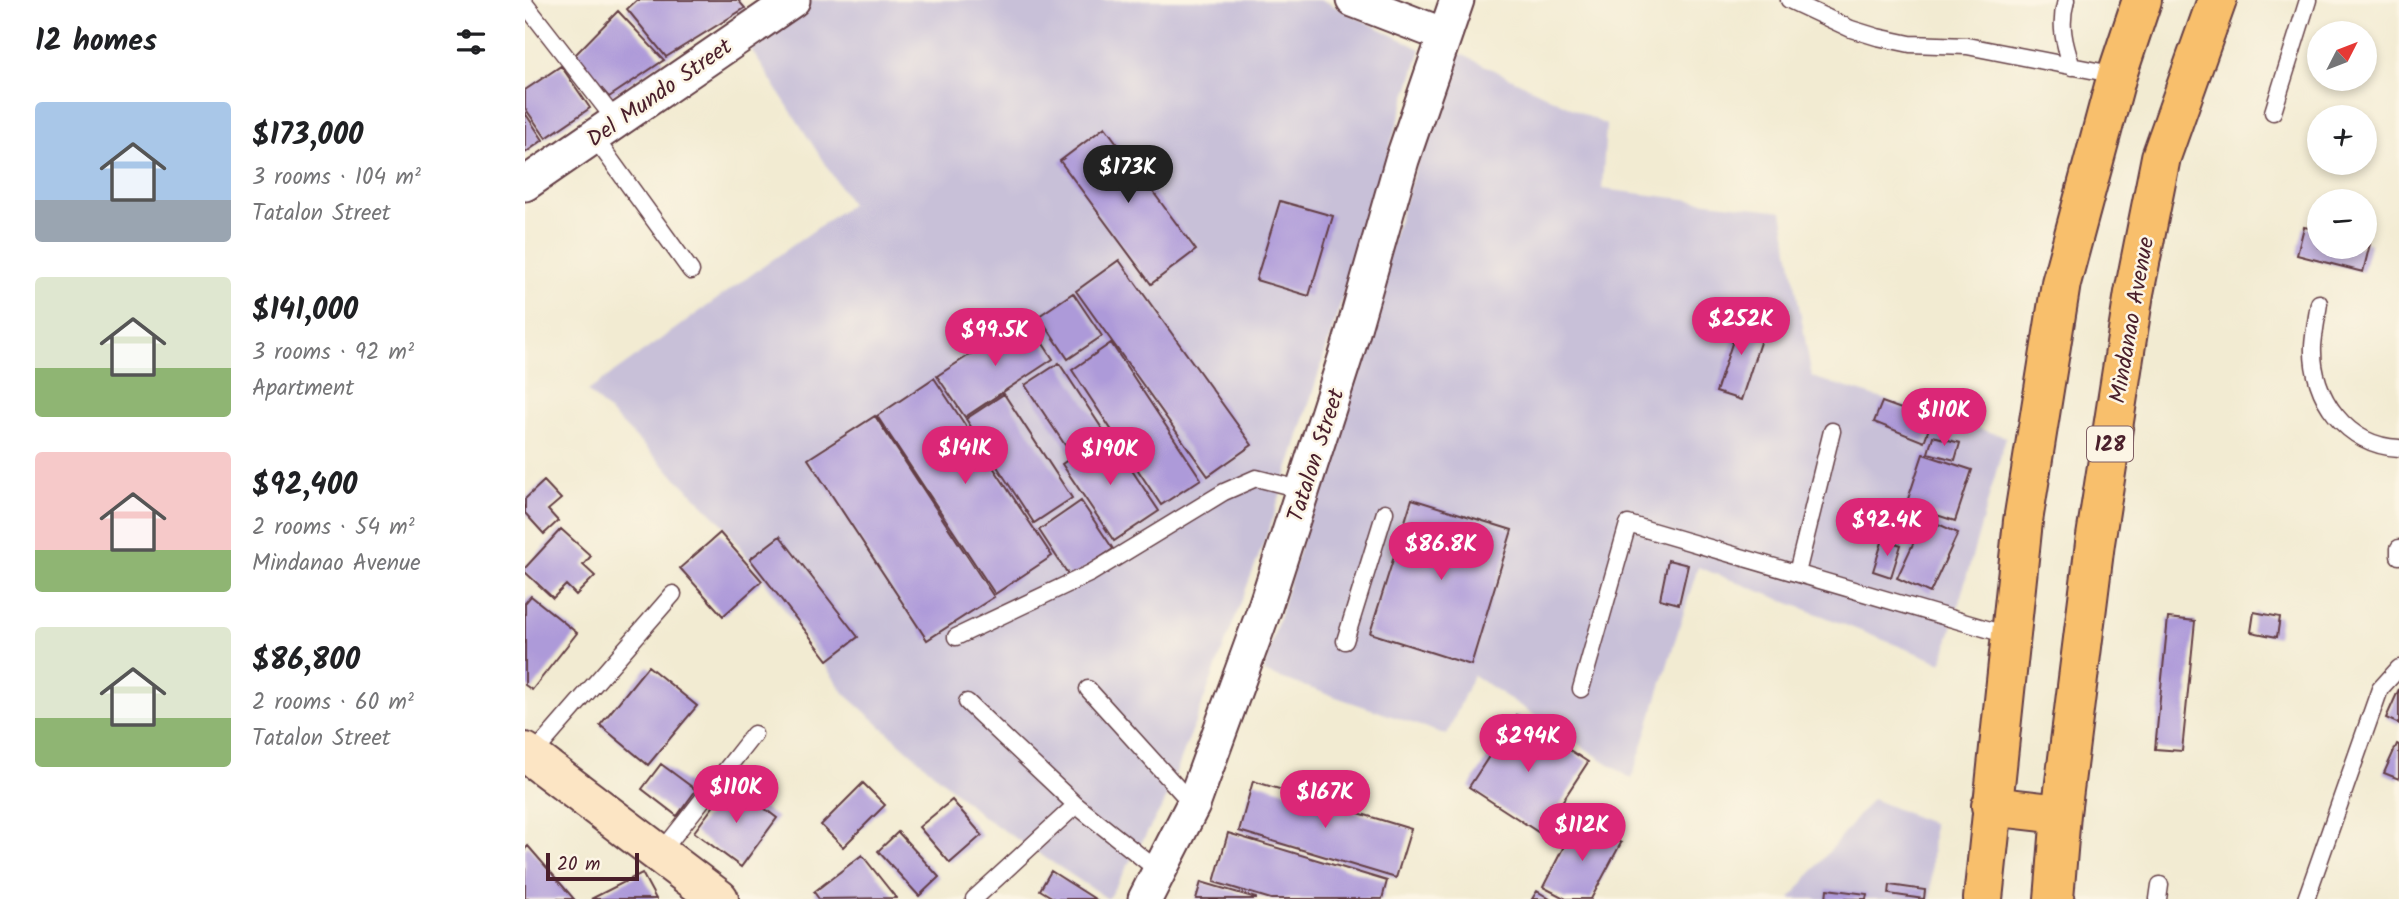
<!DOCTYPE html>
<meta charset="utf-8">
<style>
:root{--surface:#fff;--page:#f2f2f2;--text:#202124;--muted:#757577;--accent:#db2777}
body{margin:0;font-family:Kalam,sans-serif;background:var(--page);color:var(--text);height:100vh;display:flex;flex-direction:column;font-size:26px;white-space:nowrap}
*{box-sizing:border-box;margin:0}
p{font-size:23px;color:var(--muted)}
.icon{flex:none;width:38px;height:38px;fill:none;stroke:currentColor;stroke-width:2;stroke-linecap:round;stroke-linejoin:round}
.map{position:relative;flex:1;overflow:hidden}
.side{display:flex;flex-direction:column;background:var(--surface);width:525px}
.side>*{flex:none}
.needle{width:46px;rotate:48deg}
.buttons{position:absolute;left:1782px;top:21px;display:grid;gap:14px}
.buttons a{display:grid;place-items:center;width:70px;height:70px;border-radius:50%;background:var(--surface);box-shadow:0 4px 10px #0003;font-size:35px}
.scale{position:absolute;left:21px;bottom:18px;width:93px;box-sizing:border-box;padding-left:7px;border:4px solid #4a1f2b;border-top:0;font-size:19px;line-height:24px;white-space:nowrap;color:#4a1f2b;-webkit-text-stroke:5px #fcf5e5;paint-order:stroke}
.price{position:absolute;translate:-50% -60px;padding:0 16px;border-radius:24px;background:var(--accent);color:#fff;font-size:23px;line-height:46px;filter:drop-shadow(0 2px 4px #0008)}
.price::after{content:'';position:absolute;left:50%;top:42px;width:21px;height:16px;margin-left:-10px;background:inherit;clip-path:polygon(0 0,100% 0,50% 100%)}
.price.selected{background:#222;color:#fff}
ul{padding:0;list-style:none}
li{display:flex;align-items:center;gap:21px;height:175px;padding:0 35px}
li span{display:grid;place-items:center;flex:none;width:196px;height:140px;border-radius:7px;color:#555}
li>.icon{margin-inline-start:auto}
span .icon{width:84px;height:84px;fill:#fffc;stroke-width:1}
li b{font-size:30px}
h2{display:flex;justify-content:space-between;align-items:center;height:84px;padding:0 35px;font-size:30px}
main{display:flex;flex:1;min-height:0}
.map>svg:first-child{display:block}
.industrial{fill:#c8c0d8}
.building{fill:#ad9ad9}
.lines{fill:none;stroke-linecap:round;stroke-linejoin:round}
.lane-casing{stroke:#633e44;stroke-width:19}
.street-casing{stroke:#633e44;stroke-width:37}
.secondary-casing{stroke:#633e44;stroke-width:42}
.primary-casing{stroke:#633e44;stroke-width:42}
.lane{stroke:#fff;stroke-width:16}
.street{stroke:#fff;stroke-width:33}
.secondary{stroke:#fce5c4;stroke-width:38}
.primary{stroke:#f8bf6c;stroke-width:38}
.labels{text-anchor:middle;stroke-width:5;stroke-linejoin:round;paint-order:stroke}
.shield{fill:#fcf5e5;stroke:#7f5f63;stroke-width:2}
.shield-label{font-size:21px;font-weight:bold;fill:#4a1f2b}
.street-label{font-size:23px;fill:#4a1f2b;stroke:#fcf5e5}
</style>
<main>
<section class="side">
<h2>12 homes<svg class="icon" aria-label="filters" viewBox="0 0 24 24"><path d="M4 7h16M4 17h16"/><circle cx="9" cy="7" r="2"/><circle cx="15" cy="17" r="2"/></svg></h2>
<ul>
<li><span style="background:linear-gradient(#a9c7e8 70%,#9aa5b1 0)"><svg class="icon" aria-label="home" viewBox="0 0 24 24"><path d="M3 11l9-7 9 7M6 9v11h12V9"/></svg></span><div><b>$173,000</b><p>3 rooms · 104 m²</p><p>Tatalon Street</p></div></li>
<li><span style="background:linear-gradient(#dfe7d0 65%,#8fb573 0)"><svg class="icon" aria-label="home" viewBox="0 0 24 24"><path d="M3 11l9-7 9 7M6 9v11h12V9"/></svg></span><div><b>$141,000</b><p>3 rooms · 92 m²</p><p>Apartment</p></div></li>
<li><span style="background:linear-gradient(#f6c9c9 70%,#8fb573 0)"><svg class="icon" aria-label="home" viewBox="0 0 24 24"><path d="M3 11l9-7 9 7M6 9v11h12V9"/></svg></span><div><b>$92,400</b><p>2 rooms · 54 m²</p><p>Mindanao Avenue</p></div></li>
<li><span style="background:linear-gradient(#dfe7d0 65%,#8fb573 0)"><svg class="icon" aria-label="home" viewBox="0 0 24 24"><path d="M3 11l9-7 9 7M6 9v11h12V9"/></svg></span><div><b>$86,800</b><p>2 rooms · 60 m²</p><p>Tatalon Street</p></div></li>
</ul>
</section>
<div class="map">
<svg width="1874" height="899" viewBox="0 0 1874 899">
<rect width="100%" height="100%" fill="#fcf5e5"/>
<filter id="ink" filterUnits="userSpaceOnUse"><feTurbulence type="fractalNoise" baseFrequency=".0143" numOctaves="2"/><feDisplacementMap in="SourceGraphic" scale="14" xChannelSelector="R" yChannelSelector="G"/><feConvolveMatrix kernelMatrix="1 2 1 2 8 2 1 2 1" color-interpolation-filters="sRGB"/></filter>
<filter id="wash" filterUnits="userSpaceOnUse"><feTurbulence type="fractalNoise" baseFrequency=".00686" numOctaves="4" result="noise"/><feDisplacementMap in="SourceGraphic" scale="28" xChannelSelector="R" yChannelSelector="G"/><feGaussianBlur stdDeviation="1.57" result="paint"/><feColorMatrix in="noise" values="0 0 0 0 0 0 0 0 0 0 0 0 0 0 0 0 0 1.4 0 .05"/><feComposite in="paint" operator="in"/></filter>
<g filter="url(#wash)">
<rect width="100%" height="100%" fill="#f2ebd2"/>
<path class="industrial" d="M286,0H797L896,49L747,521L639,804L583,899L457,816L320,694L200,526L63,391L326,204L222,43Z
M928,50L1081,125L1077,189L1257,211L1287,377L1481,437L1417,663L1173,567L1107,779L948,675L922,735L738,672L843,316Z
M1347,799L1408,824L1406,899H1265Z"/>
<g id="blocks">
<path class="building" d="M112,0H213L220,8L141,57L102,9Z
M93,11L139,60L84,97L48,57Z
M36,66L65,108L21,138L0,108V90Z
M0,113L18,140L0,153Z
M580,127L671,250L626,284L535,161Z
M755,201L808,216L784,296L731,280Z
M1779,227L1794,230V247H1839V242L1845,244L1838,272L1772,255Z
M594,260L727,445L683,476L551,291Z
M548,293L577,336L543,359L514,316Z
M1217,313L1242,321L1216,400L1191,392Z
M501,318L528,359L440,417L412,376Z
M586,343L676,479L636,505L547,370Z
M534,363L578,430L544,451L500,385Z
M409,378L527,556L470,594L352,416Z
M479,394L547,498L509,523L441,419Z
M1357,402L1407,420L1399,442L1349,422Z
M350,416L469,597L402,640L283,459Z
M582,433L634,511L589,541L537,464Z
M1408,436L1435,443L1430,460L1403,453Z
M1398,454L1447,470L1430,521L1381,505Z
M19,481L36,499L23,510L33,521L19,534L0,513V499Z
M887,499L987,530L946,665L845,633Z
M556,501L588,549L545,577L514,530Z
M1373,513L1390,518L1384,541L1367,536Z
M1400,518L1433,533L1405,593L1372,578Z
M36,529L66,556L58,565L70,576L51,595L41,585L28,598L0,572V568Z
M195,533L237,581L198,616L155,568Z
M255,536L333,637L303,660L225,559Z
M1358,539L1376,545L1366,577L1348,571Z
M1143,560L1163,565L1154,604L1135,599Z
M6,596L52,633L7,690L0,685V603Z
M1729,612L1755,617L1752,637L1726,632Z
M1643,618L1670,621L1657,751L1630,749Z
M123,666L172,706L123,765L75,725Z
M1874,689V724L1861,718Z
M991,715L1063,762L1016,834L944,787Z
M1872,744L1874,745V779L1859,773Z
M136,764L171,790L152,816L117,789Z
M728,781L886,829L871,878L714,831Z
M206,783L252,818L216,867L169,832Z
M338,783L360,805L318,847L296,825Z
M427,800L457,835L425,863L394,827Z
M1053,819L1096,843L1066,899H1041L1018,887Z
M373,832L414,877L394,896L353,851Z
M703,833L862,881L857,899H746L689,882Z
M3,846L49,899H0V849Z
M337,855L371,898L294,899L289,892Z
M526,871L570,899H530L515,890Z
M117,873L131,899H66Z
M676,882L731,898V899H671Z
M1365,885L1400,890L1399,899L1364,894Z
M1302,889L1342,894L1341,899H1301Z
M1012,891L1025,899H1007Z"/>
</g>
</g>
<g filter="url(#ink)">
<use href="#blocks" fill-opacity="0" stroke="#633e44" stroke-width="2"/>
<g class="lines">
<defs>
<path id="lane" d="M1264,0L1326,29L1352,37L1385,44L1442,46L1592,75
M1541,0C1534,25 1539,43 1547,67
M0,4L91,121
M1748,112L1783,0
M69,137L166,271
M1794,303C1792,317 1789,332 1788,346C1786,397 1822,446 1874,448
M1874,548V556
M1272,573L1307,431
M431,637L566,573L699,492L731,478L779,490
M820,641L860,512
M563,689L668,805
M1056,689L1103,524L1486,636
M442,702L551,805L635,872
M6,757L148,594
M134,855L229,734
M449,899L551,805
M1633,899L1635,885
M1781,899L1855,689L1874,668"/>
<path id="street" d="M828,0L919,35
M0,184L268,0
M620,899L668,805L738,613L824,346L877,160L932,0"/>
<path id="secondary" d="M0,752L194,899"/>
<path id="primary" d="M1466,806L1536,814
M1458,899L1498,521L1536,283L1592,75L1617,0
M1529,899L1536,814L1570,543L1609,293L1636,157L1692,0"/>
</defs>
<use href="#lane" class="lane-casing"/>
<use href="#street" class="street-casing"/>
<use href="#secondary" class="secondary-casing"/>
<use href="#primary" class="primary-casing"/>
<use href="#lane" class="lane"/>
<use href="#street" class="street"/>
<use href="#secondary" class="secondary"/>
<use href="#primary" class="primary"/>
</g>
</g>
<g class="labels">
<rect class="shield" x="1562" y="426.5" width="46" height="35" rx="5"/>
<g class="shield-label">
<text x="1585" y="451">128</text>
</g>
<g class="street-label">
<text transform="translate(134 92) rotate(-35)" y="8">Del Mundo Street</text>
<text transform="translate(1606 320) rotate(-80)" y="8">Mindanao Avenue</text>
<text transform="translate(790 455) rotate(-72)" y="8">Tatalon Street</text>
</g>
</g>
</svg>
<div class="buttons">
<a><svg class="needle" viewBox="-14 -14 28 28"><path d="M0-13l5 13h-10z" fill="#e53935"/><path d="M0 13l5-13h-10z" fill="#757577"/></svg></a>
<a>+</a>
<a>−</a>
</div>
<div class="scale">20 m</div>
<b class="price selected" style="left:603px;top:205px">$173K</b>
<b class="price" style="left:1216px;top:357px">$252K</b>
<b class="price" style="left:470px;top:368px">$99.5K</b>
<b class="price" style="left:1419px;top:448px">$110K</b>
<b class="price" style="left:440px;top:486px">$141K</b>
<b class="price" style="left:585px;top:487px">$190K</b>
<b class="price" style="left:1362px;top:558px">$92.4K</b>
<b class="price" style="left:916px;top:582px">$86.8K</b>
<b class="price" style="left:1003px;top:774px">$294K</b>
<b class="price" style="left:211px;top:825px">$110K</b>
<b class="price" style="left:800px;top:830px">$167K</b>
<b class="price" style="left:1057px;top:863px">$112K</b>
</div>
</main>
